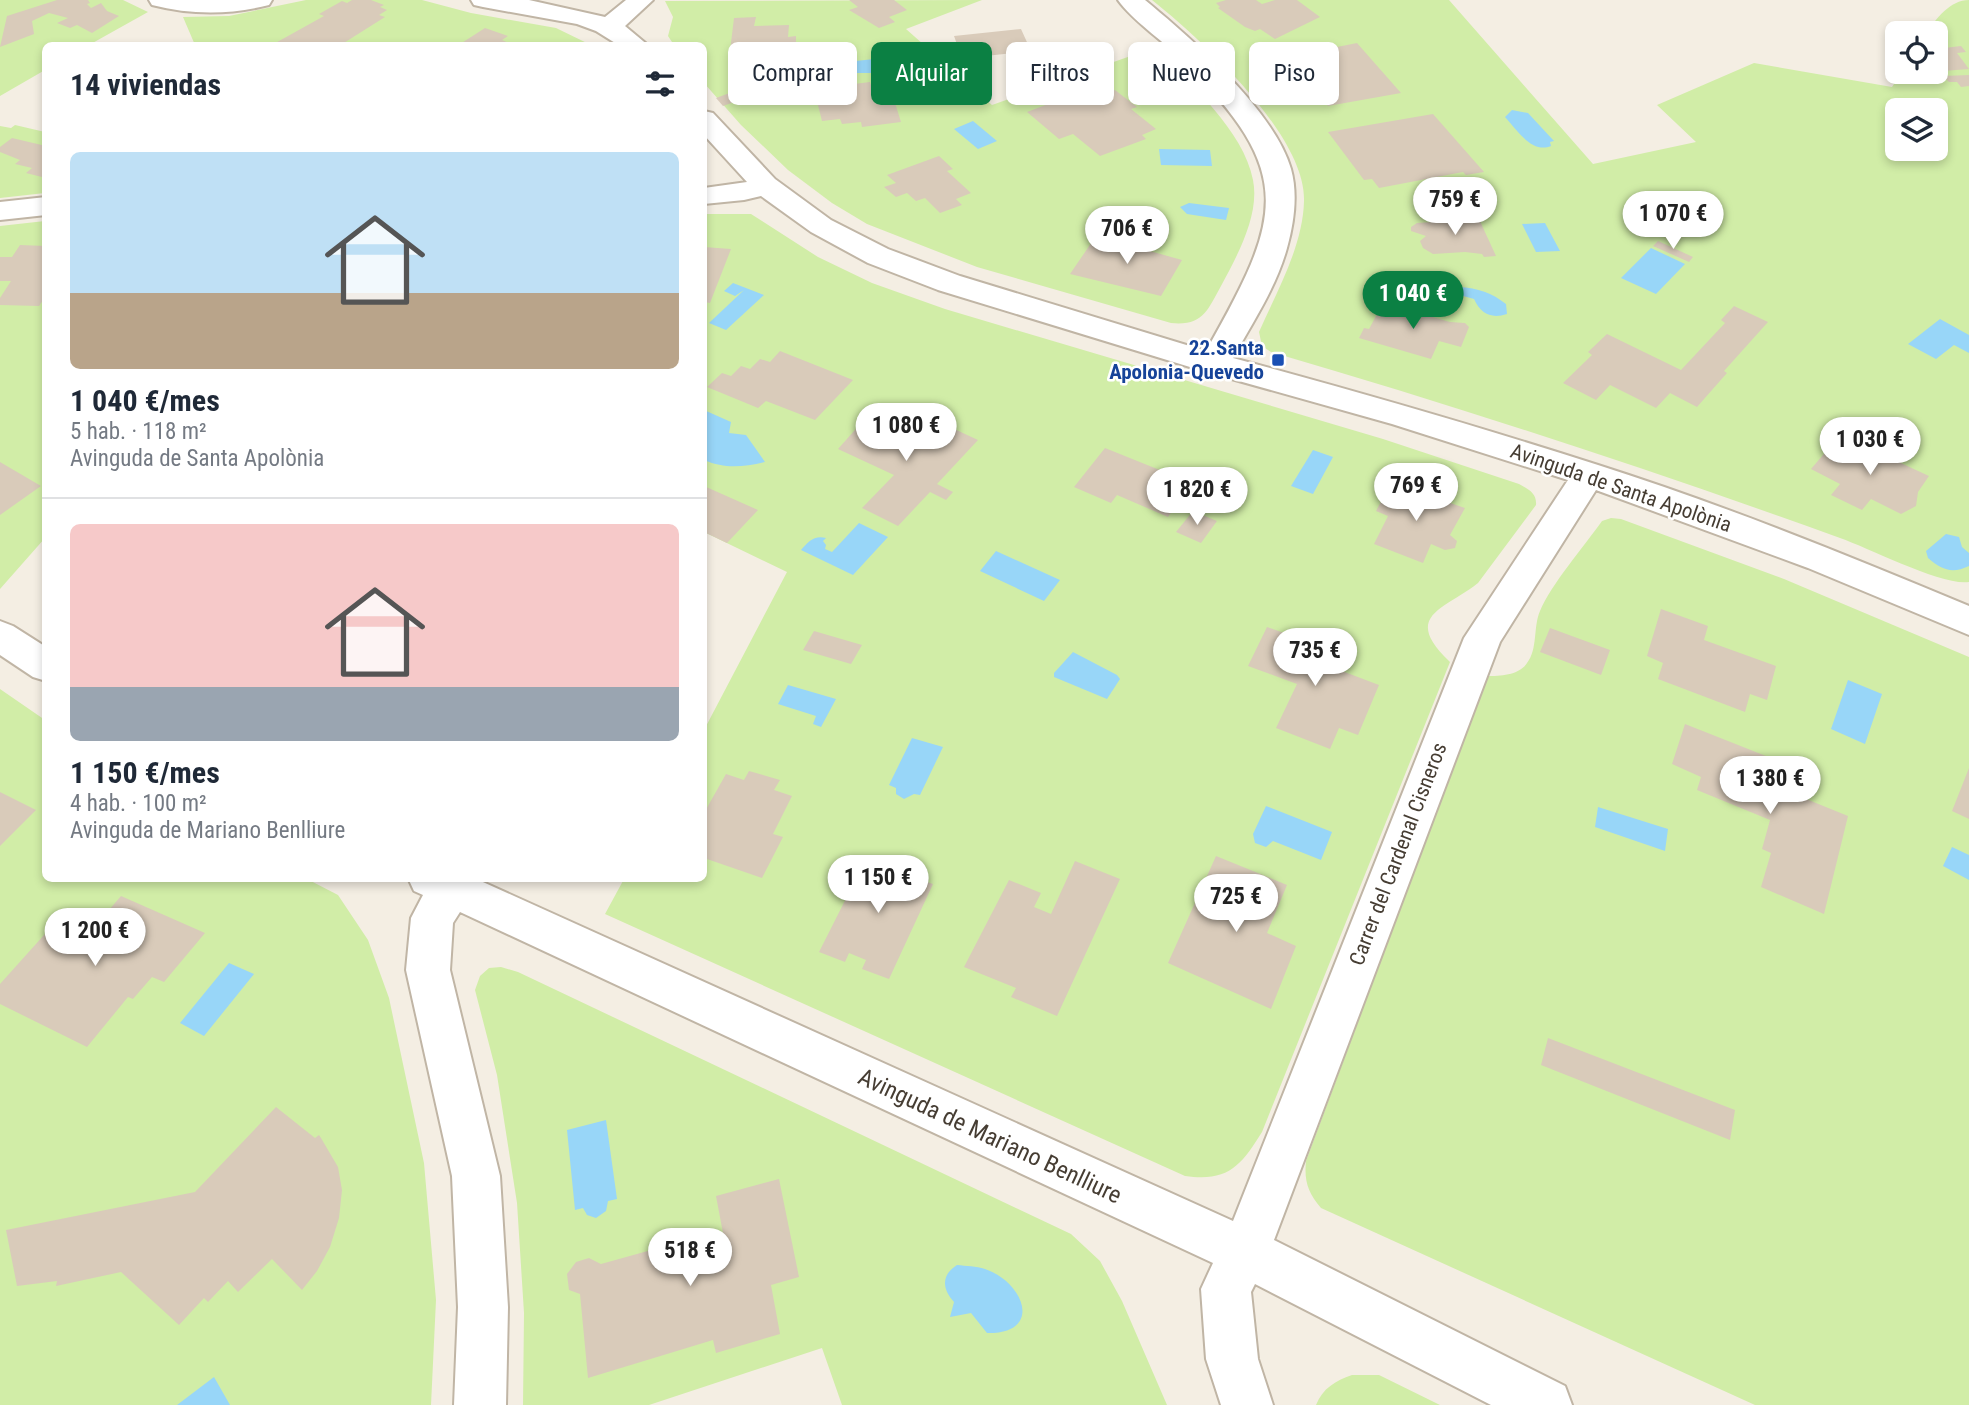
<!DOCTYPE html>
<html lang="es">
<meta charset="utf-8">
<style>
:root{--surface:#fff;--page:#f6f6f7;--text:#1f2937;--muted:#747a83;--line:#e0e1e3;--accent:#0b8043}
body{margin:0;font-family:"Roboto Condensed",sans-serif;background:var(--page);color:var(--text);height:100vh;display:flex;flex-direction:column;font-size:26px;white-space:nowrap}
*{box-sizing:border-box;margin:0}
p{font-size:23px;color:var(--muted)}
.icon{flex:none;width:38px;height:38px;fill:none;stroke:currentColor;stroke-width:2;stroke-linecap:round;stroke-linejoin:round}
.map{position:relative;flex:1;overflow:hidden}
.drawer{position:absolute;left:42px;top:42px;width:665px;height:840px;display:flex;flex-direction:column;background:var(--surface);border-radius:10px;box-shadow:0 4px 10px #0003}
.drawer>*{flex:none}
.hud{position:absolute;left:728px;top:42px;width:665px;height:63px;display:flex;gap:14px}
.buttons{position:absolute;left:1885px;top:21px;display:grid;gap:14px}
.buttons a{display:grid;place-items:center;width:63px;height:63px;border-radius:10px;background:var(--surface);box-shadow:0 4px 10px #0003;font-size:35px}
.price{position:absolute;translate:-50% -60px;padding:0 16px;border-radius:24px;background:#fff;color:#222;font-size:23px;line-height:46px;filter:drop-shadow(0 2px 4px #0008)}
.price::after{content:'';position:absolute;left:50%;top:42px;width:21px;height:16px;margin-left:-10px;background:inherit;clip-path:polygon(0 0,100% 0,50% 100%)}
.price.active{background:var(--accent);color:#fff}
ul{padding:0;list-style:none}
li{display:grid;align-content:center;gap:14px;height:371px;padding:0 28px}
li+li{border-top:2px solid var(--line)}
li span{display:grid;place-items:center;height:217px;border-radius:10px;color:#555}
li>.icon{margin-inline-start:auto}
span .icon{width:126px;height:126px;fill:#fffc;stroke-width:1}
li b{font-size:30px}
h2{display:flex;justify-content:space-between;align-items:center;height:84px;padding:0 28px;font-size:30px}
.chip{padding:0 24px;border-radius:10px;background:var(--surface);box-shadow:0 4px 10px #0003;font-size:24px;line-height:63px}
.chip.active{background:var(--accent);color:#fff}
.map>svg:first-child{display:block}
.green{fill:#d1eda7;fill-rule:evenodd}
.water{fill:#98d6f8}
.building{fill:#d9cbba}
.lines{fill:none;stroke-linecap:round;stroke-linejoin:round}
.minor-casing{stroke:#c0b5a5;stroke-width:4}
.minor{fill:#fff;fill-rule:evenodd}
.transit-dot{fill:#1a4fb4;stroke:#fff;stroke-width:2.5}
.labels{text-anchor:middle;stroke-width:5;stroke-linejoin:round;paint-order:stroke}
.transit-label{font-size:21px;font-weight:bold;fill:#164399;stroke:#fff;text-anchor:end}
.street-label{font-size:21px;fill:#463d33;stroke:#fff}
.near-street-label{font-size:24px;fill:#463d33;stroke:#fff}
</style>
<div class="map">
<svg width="1969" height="1405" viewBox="0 0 1969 1405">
<rect width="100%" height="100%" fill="#f4eee3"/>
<path class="green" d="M0,0H123L148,12L89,45L46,46L45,70L0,96Z
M306,0H422L471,13L556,28L591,45H195L183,17L229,16Z
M982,0L906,29L992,105L1156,47C1189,83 1244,131 1253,180C1260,215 1237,256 1221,286C1207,311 1203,326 1171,323L977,267L867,224L832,203L788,170L741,125L704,83V46L674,45L668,36L673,17L665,1Z
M1152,0H1449L1593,164L1696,142L1657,105L1754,63L1892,87L1902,72H1936V33H1926C1936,19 1950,0 1969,0V582C1942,586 1869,548 1840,538C1652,470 1463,408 1271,352L1262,346L1259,332C1277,291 1303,246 1304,201C1306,135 1201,39 1152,0ZM1897,110H1936V149H1897Z
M15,125L45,132V193L0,198V126L11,128Z
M704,214H751L818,257L872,283L945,309L1383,439L1519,484C1528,489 1537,493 1536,505L1478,583C1446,609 1400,615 1450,662L1262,1132C1241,1166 1228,1182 1185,1176L605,914L624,879L704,878V730L787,572L704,532Z
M45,221V538L0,589V226Z
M1611,518L1621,519L1784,579L1969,657V1405H1755L1321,1208C1308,1193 1304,1181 1306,1161L1487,676C1501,676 1519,675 1527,663C1538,649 1533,627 1540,611C1550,586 1585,545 1602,521Z
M0,689L45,720L46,878L307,879L338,895L368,940L389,998L424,1163L436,1300L431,1405H0Z
M501,967L518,972L1071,1234L1100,1261L1122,1301L1167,1405H842L822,1348L649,1405H523L524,1313L517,1203L497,1075L475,990L480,976L489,968Z
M1352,1375H1379L1440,1405H1316C1323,1388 1335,1381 1352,1375Z"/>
<path class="water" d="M884,58L889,73H849L846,62Z
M1512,110L1528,113L1554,141L1550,142L1551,146C1532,154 1517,130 1505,117Z
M973,121L997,141L978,149L954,129Z
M1159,149L1210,150L1212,166L1161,165Z
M1189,203L1229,208L1226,220L1187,214L1180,207Z
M1545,223L1560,251L1536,252L1522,224Z
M1651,248L1685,264L1656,294L1621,278Z
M733,283L764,295L726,330L709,323L744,290L735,296L724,291Z
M1459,287C1478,288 1492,293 1506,304L1507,314C1491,319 1481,314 1474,299L1456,294L1455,290Z
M1940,319L1969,335V353L1954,345L1936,359L1908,344Z
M704,410L731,422L729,433L746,435L765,462C743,467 725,469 704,460Z
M1313,450L1333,457L1313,494L1291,486Z
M859,523L888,537L853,575L801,550C808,542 814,535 826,538L823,541L826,545L825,549L832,552Z
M1946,534L1959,537L1962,547L1969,553V566C1952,574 1942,570 1928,558L1926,551Z
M996,551L1060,580L1044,601L980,571Z
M1073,652L1117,675L1120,679L1107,699L1054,677V673Z
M1848,680L1882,694L1865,744L1831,729Z
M788,685L836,699L821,727L813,724L816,716L778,704Z
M912,738L943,747L920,795L914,794L904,799L896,794V788L889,785Z
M1266,806L1332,832L1321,860L1273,841L1266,847L1255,843L1253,834Z
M1598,807L1668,829L1665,851L1595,827Z
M1952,847L1969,855V880L1943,866Z
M229,963L254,974L204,1036L180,1023Z
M606,1120L617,1199L608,1201L606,1211L596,1218L587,1215L583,1208L575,1210L567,1130Z
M957,1265C966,1266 976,1266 985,1269C1024,1282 1044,1334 987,1333L971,1313L950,1317L954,1302C942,1289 941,1275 957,1265Z
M214,1377L230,1405H177Z"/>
<path class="building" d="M57,0H88L90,3L87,4L91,8L101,3L107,11L119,16L92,33L77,25L70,28L57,23L68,18L49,13L32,21L34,34L0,47L7,16Z
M352,0H371L384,5L380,7L387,10L379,15L385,17L339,46H270L324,16L319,14L342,1L347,3Z
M849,0H894L907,10L889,17L895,22L879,28L849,10L858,7Z
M1226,0H1256L1262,4L1275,0H1297L1320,17L1275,39L1260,29L1255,31L1245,27L1218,8L1220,7L1216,3Z
M756,17L754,26L789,25L788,37L796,36V43H802L801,56H751L752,51H730L734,18Z
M485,28L508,36L502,40L516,46H457Z
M1021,29L1031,51L948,60L944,49L958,47L954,36Z
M1357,43L1401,93L1328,106L1313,87L1320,86L1303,65L1325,60L1317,51Z
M1961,46L1966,52L1957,53L1969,69L1943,71L1936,63V49Z
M1969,75V86L1961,87L1957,82H1949L1943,76Z
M870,82L873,92L891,90L901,122L862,127L861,122L842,124L840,119L822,121L814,89Z
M754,84L762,92L723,106L716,98Z
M1096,86L1105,93L1115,90L1137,107L1131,109L1156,129L1142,135L1146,139L1100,156L1073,134L1059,139L1027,112Z
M1433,114L1484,172L1466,175L1463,172L1379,188L1372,179L1364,180L1328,132Z
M12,138L46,146V178L26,173L32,168L15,164L20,160L0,152V147Z
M939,156L953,169L947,171L971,193L956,199L962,205L940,213L925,198L916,201L907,193L896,197L884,187L896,183L887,175Z
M1479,219L1496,256L1484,257L1482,254L1465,252L1433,254L1423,248L1420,241L1426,236L1411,231V227L1417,223Z
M1096,236L1182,260L1161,296L1070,274Z
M1658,241L1693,257L1689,262L1653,246Z
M20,245L46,246V296L39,306L0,305V298L11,281H0V257H12Z
M704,247L731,249L710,303L704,302Z
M1383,303L1450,322L1465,323L1469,327L1461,347L1439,341L1431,359L1359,338L1364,328L1369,329Z
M1734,306L1768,322L1724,371L1727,373L1697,407L1670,393L1656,408L1610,385L1596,400L1563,383L1592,355L1588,352L1607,334L1681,370L1725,323L1721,320Z
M780,351L853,380L815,420L766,401L758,408L707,387L722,373L731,376L741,366L750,369L760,359L770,362Z
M877,412L938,439L950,427L978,440L937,484L953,492L946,500L930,492L898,526L862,508L894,475L838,449L862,422L866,424Z
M1840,435L1929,476L1918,492L1916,506L1901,514L1871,499L1862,510L1831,495L1840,484L1811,469Z
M1105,448L1187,481L1173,500L1179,502L1168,517L1117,495L1111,503L1074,487Z
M0,462L41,486L0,515Z
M1391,483L1465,508L1450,535L1457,541L1455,548L1445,550L1431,544L1423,563L1374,544L1388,516L1376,511Z
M704,486L758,510L727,543L704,532Z
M1193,511L1217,521L1201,543L1176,532Z
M1661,609L1708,626L1704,640L1776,666L1767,700L1750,694L1745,712L1658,679L1663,663L1647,656Z
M1267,627L1348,656L1342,671L1379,685L1358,735L1339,728L1330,749L1276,728L1297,684L1248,666Z
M1550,628L1610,650L1601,675L1540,652Z
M814,631L862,645L851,664L803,650Z
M1685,724L1776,760L1765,796L1776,800L1779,788L1848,816L1824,914L1761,887L1771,853L1762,849L1770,820L1697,790L1701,777L1672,764Z
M1969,768V819L1952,811Z
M749,771L780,780L774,790L792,796L773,834L783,837L762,878L704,858V813L726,774L744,780Z
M0,792L36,810L0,846Z
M868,855L915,865L909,876L933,884L889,979L862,969L866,960L849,953L845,962L819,952Z
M1216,856L1287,885L1267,933L1296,946L1271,1009L1168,963Z
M1075,861L1120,879L1057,1016L1011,997L1016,988L964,967L1009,880L1041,893L1034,907L1051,914Z
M121,896L205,933L164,982L152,977L133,999L128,997L87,1047L0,1004V984L53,925L58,929L71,914L96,925Z
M1548,1038L1735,1110L1730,1140L1541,1065Z
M276,1107L315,1138L319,1135L321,1138L338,1167L342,1190L339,1218L330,1247L317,1271L302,1290L272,1259L238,1292L228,1281L208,1302L204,1298L179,1325L121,1272L56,1286L57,1281L17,1286L6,1230L195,1192Z
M779,1179L799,1277L771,1285L780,1334L716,1353L713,1340L588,1378L580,1294L569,1290L567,1274L576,1262L589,1258L601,1264L680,1242L683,1260L711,1252L723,1233L716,1196Z"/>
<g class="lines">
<defs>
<path id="minor" d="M149,0H272L269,5C230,15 191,15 152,5Z
M471,0H529L605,17L626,0H653L625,26L649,46H620L596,31L577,24L483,7L474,5Z
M1118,0H1145C1191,38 1274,110 1291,169C1298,194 1294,223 1287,248C1276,288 1252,323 1233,358C1355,391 1477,426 1598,465C1724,505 1847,555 1969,606V635L1808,568L1596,490L1500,642L1274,1240L1565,1386L1572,1405H1491L1255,1284L1251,1292L1258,1359L1273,1405H1221L1206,1359L1201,1289L1213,1263L460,912L453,923L450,970L500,1176L508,1307L506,1405H454L458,1307L452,1176L406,970L411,918L423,895L414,891L408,878H474L1233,1221L1464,638L1568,480L1392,424L1203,371L938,290L868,263L811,232L761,196L744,200L704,204V188L747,182L704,135V111L713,113L775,179L831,220L888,249L960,276L1206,351C1282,217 1298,173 1180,58C1162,40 1132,20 1118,0Z
M46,197V215L0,220V202Z
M0,621L13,626L46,647V681L33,677L0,655Z"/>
</defs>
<use href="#minor" class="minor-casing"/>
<use href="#minor" class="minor"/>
</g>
<rect class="transit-dot" x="1271" y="353" width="14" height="14" rx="3.5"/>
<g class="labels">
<g class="transit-label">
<text x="1264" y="355">22.Santa<tspan x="1264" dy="24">Apolonia-Quevedo</tspan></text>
</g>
<g class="street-label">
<text transform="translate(1621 488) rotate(19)" y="7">Avinguda de Santa Apolònia</text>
<text transform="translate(1398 854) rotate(-69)" y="7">Carrer del Cardenal Cisneros</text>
</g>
<g class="near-street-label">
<text transform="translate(990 1136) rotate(25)" y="8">Avinguda de Mariano Benlliure</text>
</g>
</g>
</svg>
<div class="buttons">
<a><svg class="icon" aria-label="locate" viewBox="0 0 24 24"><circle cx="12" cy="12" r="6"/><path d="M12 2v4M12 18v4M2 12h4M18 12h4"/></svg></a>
<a><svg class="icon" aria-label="layers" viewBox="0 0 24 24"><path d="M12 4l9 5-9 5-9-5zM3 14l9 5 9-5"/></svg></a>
</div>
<b class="price" style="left:1455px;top:237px">759 €</b>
<b class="price" style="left:1673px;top:251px">1 070 €</b>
<b class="price" style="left:1127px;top:266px">706 €</b>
<b class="price active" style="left:1413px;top:331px">1 040 €</b>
<b class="price" style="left:906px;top:463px">1 080 €</b>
<b class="price" style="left:1870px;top:477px">1 030 €</b>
<b class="price" style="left:1416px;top:523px">769 €</b>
<b class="price" style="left:1197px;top:527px">1 820 €</b>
<b class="price" style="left:1315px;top:688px">735 €</b>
<b class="price" style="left:1770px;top:816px">1 380 €</b>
<b class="price" style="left:878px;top:915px">1 150 €</b>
<b class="price" style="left:1236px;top:934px">725 €</b>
<b class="price" style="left:95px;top:968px">1 200 €</b>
<b class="price" style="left:690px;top:1288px">518 €</b>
<div class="hud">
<a class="chip">Comprar</a>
<a class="chip active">Alquilar</a>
<a class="chip">Filtros</a>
<a class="chip">Nuevo</a>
<a class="chip">Piso</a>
</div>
<section class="drawer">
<h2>14 viviendas<svg class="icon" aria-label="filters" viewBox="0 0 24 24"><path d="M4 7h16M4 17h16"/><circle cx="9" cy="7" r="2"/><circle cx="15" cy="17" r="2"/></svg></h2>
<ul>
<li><span style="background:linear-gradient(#bfe0f5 65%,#b9a48a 0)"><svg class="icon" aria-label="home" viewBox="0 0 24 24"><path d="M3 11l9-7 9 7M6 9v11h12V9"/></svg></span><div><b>1 040 €/mes</b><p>5 hab. · 118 m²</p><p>Avinguda de Santa Apolònia</p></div></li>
<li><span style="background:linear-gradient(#f6c9c9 75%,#9aa5b1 0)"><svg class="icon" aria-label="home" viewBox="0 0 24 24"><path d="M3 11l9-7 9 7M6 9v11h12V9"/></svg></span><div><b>1 150 €/mes</b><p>4 hab. · 100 m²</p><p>Avinguda de Mariano Benlliure</p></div></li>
</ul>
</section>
</div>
